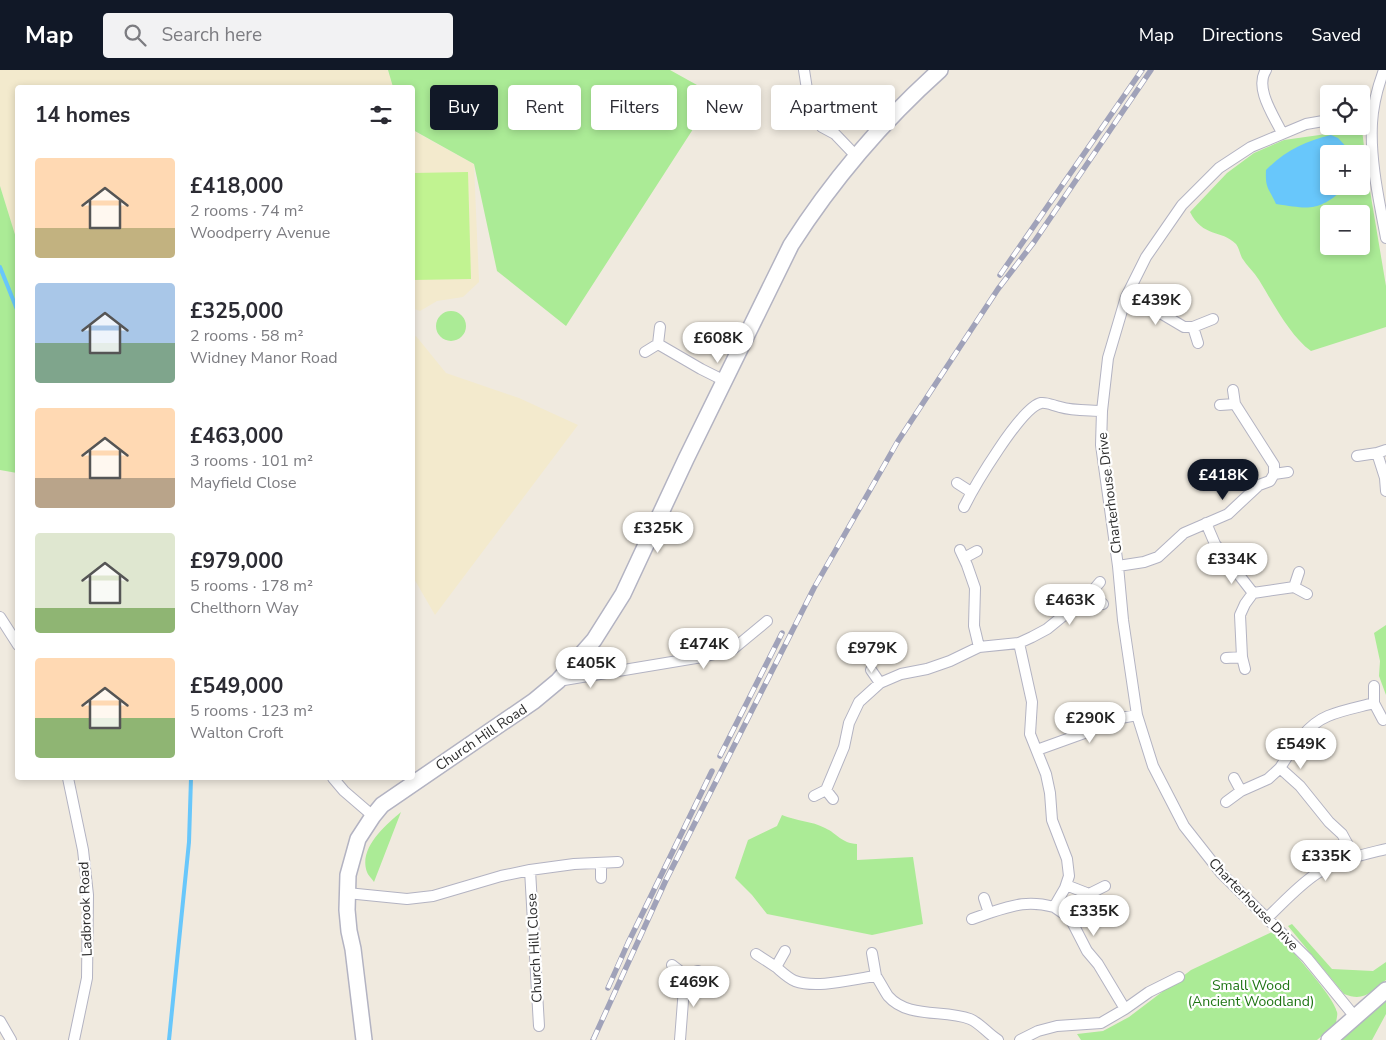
<!DOCTYPE html>
<meta charset="utf-8">
<style>
:root{--surface:#fff;--page:#f2f2f3;--text:#2b2b33;--muted:#7c7c81;--accent:#111827}
body{margin:0;font-family:"Nunito Sans",sans-serif;background:var(--page);color:var(--text);height:100vh;display:flex;flex-direction:column;font-size:19px;white-space:nowrap}
*{box-sizing:border-box;margin:0}
p{font-size:16px;color:var(--muted)}
.icon{flex:none;width:28px;height:28px;fill:none;stroke:currentColor;stroke-width:2;stroke-linecap:round;stroke-linejoin:round}
.map{position:relative;flex:1;overflow:hidden}
.drawer{position:absolute;left:15px;top:15px;width:400px;height:695px;display:flex;flex-direction:column;background:var(--surface);border-radius:5px;box-shadow:0 2px 8px #0003}
.drawer>*{flex:none}
.guide{position:absolute;left:430px;top:15px;width:475px;height:45px;display:flex;gap:10px}
.tools{position:absolute;left:1320px;top:15px;display:grid;gap:10px}
.tools a{display:grid;place-items:center;width:50px;height:50px;border-radius:5px;background:var(--surface);box-shadow:0 2px 8px #0003;font-size:25px}
.price{position:absolute;translate:-50% -42px;padding:0 11px;border-radius:18px;background:#fff;color:#222;font-size:16px;line-height:32px;filter:drop-shadow(0 1px 2px #0008)}
.price::after{content:'';position:absolute;left:50%;top:30px;width:15px;height:11px;margin-left:-8px;background:inherit;clip-path:polygon(0 0,100% 0,50% 100%)}
.price.selected{background:var(--accent);color:#fff}
ul{padding:0;list-style:none}
li{display:flex;align-items:center;gap:15px;height:125px;padding:0 20px}
li span{display:grid;place-items:center;flex:none;width:140px;height:100px;border-radius:5px;color:#555}
li>.icon{margin-inline-start:auto}
span .icon{width:60px;height:60px;fill:#fffc;stroke-width:1}
li b{font-size:21px}
h2{display:flex;justify-content:space-between;align-items:center;height:60px;padding:0 20px;font-size:21px}
.chip{padding:0 18px;border-radius:5px;background:var(--surface);box-shadow:0 2px 8px #0003;font-size:18px;line-height:45px}
.chip.selected{background:var(--accent);color:#fff}
header{display:flex;align-items:center;gap:30px;box-sizing:border-box;height:70px;padding:0 25px;background:var(--accent);color:#fff}
header strong{font-size:24px}
nav{display:flex;gap:28px;margin-inline-start:auto;font-size:18px}
.search{width:350px;height:45px;background:var(--page);display:flex;align-items:center;gap:12px;box-sizing:border-box;padding:0 18px;border-radius:5px;color:var(--muted);font-size:19px}
.map>svg:first-child{display:block}
.education{fill:#f3eacd}
.green{fill:#abeb96;fill-rule:evenodd}
.pitch{fill:#c1f391}
.water{fill:#68c7fb}
.lines{fill:none;stroke-linecap:round;stroke-linejoin:round}
.stream{stroke:#68c7fb;stroke-width:4}
.street-casing{stroke:#b3b3c2;stroke-width:12}
.secondary-casing{stroke:#b3b3c2;stroke-width:18}
.street{stroke:#fff;stroke-width:10}
.secondary{stroke:#fff;stroke-width:15}
.rail-casing{stroke:#a0a2b9;stroke-width:5.5}
.rail{stroke:#fff;stroke-width:4;stroke-dasharray:11;stroke-linecap:butt}
.labels{text-anchor:middle;stroke-width:4.5;stroke-linejoin:round;paint-order:stroke}
.street-label{font-size:14px;fill:#2d2d2d;stroke:#fff}
.park-label{font-size:14px;fill:#1e7413;stroke:#fff}
</style>
<header>
<strong>Map</strong>
<div class="search"><svg class="icon" aria-label="search" viewBox="0 0 24 24"><circle cx="10" cy="10" r="6"/><path d="M15 15l6 6"/></svg>Search here</div>
<nav><a>Map</a><a>Directions</a><a>Saved</a></nav>
</header>
<div class="map">
<svg width="1386" height="970" viewBox="0 0 1386 970">
<rect width="100%" height="100%" fill="#f0eadf"/>
<path class="education" d="M0,0H388L393,17L18,18L17,171L0,116Z
M412,60L474,94L479,212L463,227L437,231L420,241L412,238Z
M416,266L446,303L519,328L578,355L435,545L413,507L412,269Z"/>
<path class="green" d="M388,0H670L715,25L566,256L497,201L474,94L413,60L412,18L393,17Z
M1362,59L1367,103L1386,216V257L1311,281C1290,266 1272,231 1259,210C1254,202 1247,196 1242,188C1240,184 1239,178 1236,174C1221,159 1203,168 1190,142L1227,103L1254,83L1284,70ZM1329,84H1361V116H1329ZM1329,144H1361V176H1329Z
M0,116L17,171V403L0,400Z
M436 256a15 15 0 1 1 30 0a15 15 0 1 1-30 0Z
M1386,555V625L1379,606L1380,591L1374,563Z
M401,742L374,812C372,809 368,805 367,802C358,778 386,755 401,742Z
M782,745C796,751 812,751 825,758C838,764 841,773 857,774V790L913,787L923,854L872,865L767,844L752,825L735,808L748,770L777,756Z
M1292,854L1332,899L1373,901L1386,892V910C1371,922 1364,932 1344,924L1288,856Z
M1274,861C1287,875 1334,926 1337,942C1338,945 1336,950 1336,954L1317,970H1081L1077,964L1103,961L1129,947L1191,900Z
M1386,928V944L1372,970H1338Z"/>
<path class="pitch" d="M468,102L471,209L413,210V103Z"/>
<path class="water" d="M1331,65L1338,68L1353,84H1329V116H1346L1345,118C1318,142 1310,139 1276,134C1269,118 1265,119 1266,100C1285,81 1305,71 1331,65Z"/>
<g class="lines">
<path class="stream" d="M0,197L18,242
M169,970L189,772L191,708"/>
<defs>
<path id="street" d="M804,0L811,45L822,57L835,64L857,87
M1266,0C1254,18 1274,46 1282,63
M1384,0C1378,16 1373,36 1372,53C1370,91 1379,130 1386,168
M1329,50L1306,54L1251,77L1219,98L1182,135L1146,187L1126,227L1108,288L1102,341L1101,375L1118,496L1123,550L1137,645L1153,696L1184,756L1221,803L1307,888L1355,947
M1126,227L1157,241L1184,257H1193L1198,273
M1193,257L1213,249
M658,274L701,299L725,311
M645,282L658,274L660,257
M1233,320L1235,334
M1386,380L1377,383L1385,408L1386,421
M1357,386L1377,383
M1274,404L1288,402
M957,413L971,422
M964,437C974,417 1021,337 1041,333C1047,332 1054,336 1060,337C1073,341 1089,340 1102,341
M1206,453L1215,474L1253,523L1245,534L1240,545L1242,587L1226,588
M960,480L967,495L975,518L974,556L979,577
M964,488L977,481
M1118,496L1144,492L1158,487L1184,463L1228,444L1259,415L1270,411L1274,404V395L1235,334L1220,335
M1294,517L1307,524
M1253,523L1294,517L1299,502
M1090,524L1103,534
M0,547L18,575
M1019,573L1032,632L1030,664L1046,704L1050,723L1052,750L1067,789L1069,806L1065,818L1054,837L1070,848L1087,881L1098,894L1125,939L1101,953L1057,956L1038,961L1020,970
M1242,587L1245,599
M871,600L880,613
M558,611L702,587L732,580L767,551
M1374,633V616
M1037,680L1087,662L1110,650L1137,645
M68,708L83,780L88,825L87,908L74,970
M333,708L344,721L373,746
M1234,708L1241,721
M814,726L826,720
M833,729L826,720L844,677L849,653L859,632L880,613L901,604L927,599L950,591L979,577L1019,573L1032,567L1047,559L1090,524L1100,512
M1226,732L1241,721L1268,709L1280,698
M1351,788L1348,775L1342,764L1329,752L1300,716L1280,698C1292,679 1306,655 1328,646C1342,640 1359,637 1374,633L1383,650
M601,793V808
M530,800L574,794L618,792
M1066,815L1089,824L1105,816
M347,823L407,829L433,826L501,806L530,800L539,956
M984,828L989,843C1014,835 1028,830 1054,837
M1267,848C1283,833 1298,816 1316,804C1337,790 1362,785 1386,779
M972,849L989,843
M785,881L776,897C782,902 788,908 795,911C817,919 853,909 876,906C880,912 884,920 888,926C908,949 944,939 970,949C980,953 988,964 998,970
M872,883L876,906
M756,884L776,897
M672,895L685,905L698,901
M1125,939L1149,922L1179,907
M0,951L11,970
M680,970L685,905"/>
<path id="secondary" d="M364,970L353,879L349,861L347,840L348,805L358,769L373,746L382,735L534,631L558,611L594,570L623,524L686,389L791,175C832,111 883,51 940,0
M1329,970L1386,920"/>
</defs>
<use href="#street" class="street-casing"/>
<use href="#secondary" class="secondary-casing"/>
<use href="#street" class="street"/>
<use href="#secondary" class="secondary"/>
<defs>
<path id="rail" d="M1000,205L1142,0
M720,686L782,563
M608,918L628,873L712,701
M593,970L666,810L814,518L898,371L998,219L1034,172L1151,0"/>
</defs>
<use href="#rail" class="rail-casing"/>
<use href="#rail" class="rail"/>
</g>
<g class="labels">
<g class="street-label">
<text transform="translate(1109 423) rotate(-97)" y="5">Charterhouse Drive</text>
<text transform="translate(481 667) rotate(-34)" y="5">Church Hill Road</text>
<text transform="translate(1254 834) rotate(46)" y="5">Charterhouse Drive</text>
<text transform="translate(85 839) rotate(-92)" y="5">Ladbrook Road</text>
<text transform="translate(534 878) rotate(-93)" y="5">Church Hill Close</text>
</g>
<g class="park-label">
<text x="1251" y="920">Small Wood<tspan x="1251" dy="16">(Ancient Woodland)</tspan></text>
</g>
</g>
</svg>
<div class="tools">
<a><svg class="icon" aria-label="locate" viewBox="0 0 24 24"><circle cx="12" cy="12" r="6"/><path d="M12 2v4M12 18v4M2 12h4M18 12h4"/></svg></a>
<a>+</a>
<a>−</a>
</div>
<b class="price" style="left:1156px;top:256px">£439K</b>
<b class="price" style="left:718px;top:294px">£608K</b>
<b class="price selected" style="left:1223px;top:431px">£418K</b>
<b class="price" style="left:658px;top:484px">£325K</b>
<b class="price" style="left:1232px;top:515px">£334K</b>
<b class="price" style="left:1070px;top:556px">£463K</b>
<b class="price" style="left:704px;top:600px">£474K</b>
<b class="price" style="left:872px;top:604px">£979K</b>
<b class="price" style="left:591px;top:619px">£405K</b>
<b class="price" style="left:1090px;top:674px">£290K</b>
<b class="price" style="left:1301px;top:700px">£549K</b>
<b class="price" style="left:1326px;top:812px">£335K</b>
<b class="price" style="left:1094px;top:867px">£335K</b>
<b class="price" style="left:694px;top:938px">£469K</b>
<div class="guide">
<a class="chip selected">Buy</a>
<a class="chip">Rent</a>
<a class="chip">Filters</a>
<a class="chip">New</a>
<a class="chip">Apartment</a>
</div>
<section class="drawer">
<h2>14 homes<svg class="icon" aria-label="filters" viewBox="0 0 24 24"><path d="M4 7h16M4 17h16"/><circle cx="9" cy="7" r="2"/><circle cx="15" cy="17" r="2"/></svg></h2>
<ul>
<li><span style="background:linear-gradient(#ffd9b3 70%,#c2b280 0)"><svg class="icon" aria-label="home" viewBox="0 0 24 24"><path d="M3 11l9-7 9 7M6 9v11h12V9"/></svg></span><div><b>£418,000</b><p>2 rooms · 74 m²</p><p>Woodperry Avenue</p></div></li>
<li><span style="background:linear-gradient(#a9c7e8 60%,#7fa58c 0)"><svg class="icon" aria-label="home" viewBox="0 0 24 24"><path d="M3 11l9-7 9 7M6 9v11h12V9"/></svg></span><div><b>£325,000</b><p>2 rooms · 58 m²</p><p>Widney Manor Road</p></div></li>
<li><span style="background:linear-gradient(#ffd9b3 70%,#b9a48a 0)"><svg class="icon" aria-label="home" viewBox="0 0 24 24"><path d="M3 11l9-7 9 7M6 9v11h12V9"/></svg></span><div><b>£463,000</b><p>3 rooms · 101 m²</p><p>Mayfield Close</p></div></li>
<li><span style="background:linear-gradient(#dfe7d0 75%,#8fb573 0)"><svg class="icon" aria-label="home" viewBox="0 0 24 24"><path d="M3 11l9-7 9 7M6 9v11h12V9"/></svg></span><div><b>£979,000</b><p>5 rooms · 178 m²</p><p>Chelthorn Way</p></div></li>
<li><span style="background:linear-gradient(#ffd9b3 60%,#8fb573 0)"><svg class="icon" aria-label="home" viewBox="0 0 24 24"><path d="M3 11l9-7 9 7M6 9v11h12V9"/></svg></span><div><b>£549,000</b><p>5 rooms · 123 m²</p><p>Walton Croft</p></div></li>
</ul>
</section>
</div>
